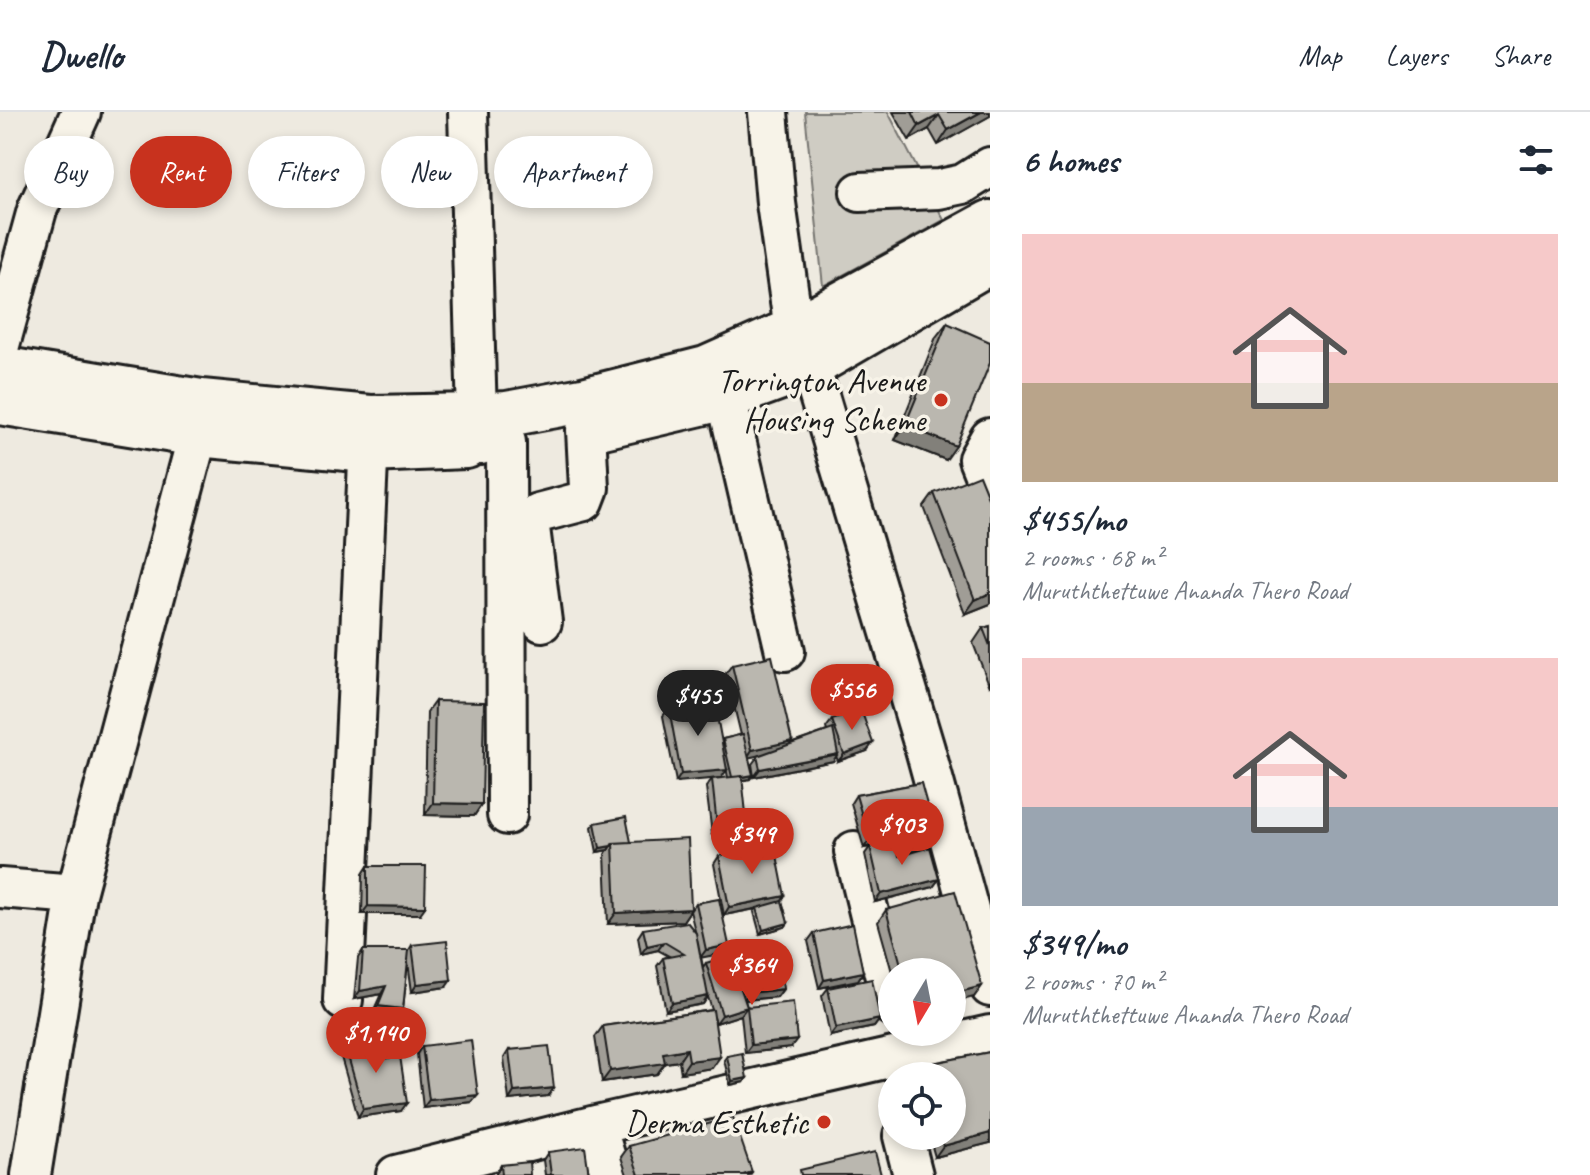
<!DOCTYPE html>
<meta charset="utf-8">
<style>
:root{--surface:#fff;--page:#f6f6f7;--text:#1f2937;--muted:#747a83;--line:#e0e1e3;--accent:#c8321e}
body{margin:0;font-family:Caveat,sans-serif;background:var(--page);color:var(--text);height:100vh;display:flex;flex-direction:column;font-size:30px;white-space:nowrap}
*{box-sizing:border-box;margin:0}
p{font-size:26px;color:var(--muted)}
.icon{flex:none;width:44px;height:44px;fill:none;stroke:currentColor;stroke-width:2;stroke-linecap:round;stroke-linejoin:round}
.map{position:relative;flex:1;overflow:hidden}
.sheet{display:flex;flex-direction:column;background:var(--surface);width:600px}
.sheet>*{flex:none}
.guide{position:absolute;left:24px;top:24px;width:760px;height:72px;display:flex;gap:16px}
.needle{width:52px;rotate:190deg}
.tools{position:absolute;left:878px;top:846px;display:grid;gap:16px}
.tools a{display:grid;place-items:center;width:88px;height:88px;border-radius:50%;background:var(--surface);box-shadow:0 4px 12px #0003;font-size:40px}
.price{position:absolute;translate:-50% -68px;padding:0 18px;border-radius:28px;background:var(--accent);color:#fff;font-size:26px;line-height:52px;filter:drop-shadow(0 2px 4px #0008)}
.price::after{content:'';position:absolute;left:50%;top:48px;width:24px;height:18px;margin-left:-12px;background:inherit;clip-path:polygon(0 0,100% 0,50% 100%)}
.price.active{background:#222;color:#fff}
ul{padding:0;list-style:none}
li{display:grid;align-content:center;gap:16px;height:424px;padding:0 32px}
li span{display:grid;place-items:center;height:248px;border-radius:0px;color:#555}
li>.icon{margin-inline-start:auto}
span .icon{width:144px;height:144px;fill:#fffc;stroke-width:1}
li b{font-size:34px}
h2{display:flex;justify-content:space-between;align-items:center;height:96px;padding:0 32px;font-size:34px}
.pill{padding:0 28px;border-radius:36px;background:var(--surface);box-shadow:0 4px 12px #0003;font-size:28px;line-height:72px}
.pill.active{background:var(--accent);color:#fff}
header{display:flex;align-items:center;gap:48px;box-sizing:border-box;height:112px;padding:0 40px;background:var(--surface);border-bottom:2px solid var(--line)}
header strong{font-size:38px}
nav{display:flex;gap:44px;margin-inline-start:auto;font-size:28px}
main{display:flex;flex:1;min-height:0}
.map>svg:first-child{display:block}
.green{fill:#cfccc3;stroke:#767470;stroke-width:2}
.lines{fill:none;stroke-linecap:round;stroke-linejoin:round}
.minor-casing{stroke:#1c1c1c;stroke-width:44}
.major-casing{stroke:#1c1c1c;stroke-width:50}
.minor{stroke:#f7f3e8;stroke-width:38}
.major{stroke:#f7f3e8;stroke-width:44}
.wall{fill:#a09d96;stroke:#1c1c1c;stroke-width:2;fill-rule:evenodd}
.shaded-wall{fill:#82807a;stroke:#1c1c1c;stroke-width:2}
.building{fill:#bab7af;stroke:#1c1c1c;stroke-width:2}
.poi-dot{fill:#c8321e;stroke:#f7f3e8;stroke-width:3}
.labels{text-anchor:middle;stroke-width:7;stroke-linejoin:round;paint-order:stroke}
.poi-label{font-size:34px;fill:#1c1c1c;stroke:#f7f3e8;text-anchor:end}
</style>
<header>
<strong>Dwello</strong>
<nav><a>Map</a><a>Layers</a><a>Share</a></nav>
</header>
<main>
<div class="map">
<svg width="990" height="1063" viewBox="0 0 990 1063">
<rect width="100%" height="100%" fill="#eeeae0"/>
<filter id="ink" filterUnits="userSpaceOnUse"><feTurbulence type="fractalNoise" baseFrequency=".0125" numOctaves="2"/><feDisplacementMap in="SourceGraphic" scale="16" xChannelSelector="R" yChannelSelector="G"/><feConvolveMatrix kernelMatrix="1 2 1 2 8 2 1 2 1" color-interpolation-filters="sRGB"/></filter>
<g filter="url(#ink)">
<path class="green" d="M805,0H888L944,108L823,174Z"/>
<g class="lines">
<defs>
<path id="minor" d="M468,0L477,304L480,333
M768,0L776,91L794,218L810,254L925,637L990,875
M860,80L939,77L963,72L990,55
M0,233L37,98L81,0
M726,285L785,539
M990,326L978,347L990,377
M506,330L507,703
M542,510L530,416L533,407L538,401L584,389L589,376L586,318
M854,739L892,894
M0,776L76,782
M343,888L370,307
M596,1013L611,1063
M903,1024L913,1063
M31,1063L76,782L198,322
M396,1063L596,1013L990,923"/>
<path id="major" d="M0,257L201,290L370,306L477,304L507,302L583,288L706,257L794,218L990,111
M0,290L198,322L368,338L466,334
M590,317L726,285L810,254L990,149"/>
</defs>
<use href="#minor" class="minor-casing"/>
<use href="#major" class="major-casing"/>
<use href="#minor" class="minor"/>
<use href="#major" class="major"/>
</g>
<path class="wall" d="M893,0H990V4L938,33L929,17L909,28Z
M947,211L946,348L895,328L936,225Z
M934,381L990,390V492L965,502L924,395Z
M990,514V575L973,531L983,516Z
M732,553L790,632L827,619L826,616L832,608L867,639L838,649L836,644L833,649L754,665L752,652L759,643L749,645L750,667L742,668V719L712,722L706,675L712,667L728,666L726,654L676,670L663,604L669,596L721,630L723,627L741,623L726,561Z
M435,589L482,692L474,704L425,703L427,600Z
M921,671L927,719L921,721L925,736L939,767L933,775L875,790L865,742L870,735L864,736L851,691L856,683ZM906,717L907,723L905,727L907,741L899,744L894,728L899,726Z
M595,711L631,730L691,797L683,809L608,812L605,742L608,738L597,740L592,715Z
M719,744L785,784L782,789L788,811L785,815L760,822L754,800L756,797L724,803L714,752Z
M368,754L420,802H362L363,762Z
M696,791L724,841L701,845L703,855L706,851L742,880L740,850L745,842L783,877L777,885L745,888L747,895L791,936L745,941L741,903L716,911L714,905L712,956L681,961L679,949L665,951L657,962L602,970L595,925L603,914L712,898L708,885L703,892L666,899L657,854L663,846L669,844L658,838L641,842L638,825L643,817L695,819L690,799Z
M886,798L982,874L974,885L952,860H892L878,810Z
M814,821L863,860L858,868L819,876L808,829Z
M412,833L446,875L412,880L408,850L403,897L398,904L372,902L381,882L354,887L358,846L363,838H409Z
M828,876L880,907L874,915L830,924L822,884Z
M344,930L381,947L401,999L358,1005L339,938Z
M422,934L478,983L472,990L423,996L417,942Z
M509,938L548,984L509,988L504,946Z
M990,940V1031L935,1045L929,1024H952V964H914L922,953Z
M727,944L744,970L730,973L724,948Z
M629,1034L752,1060L750,1063H627L621,1045Z
M548,1040L589,1063H545L543,1048Z
M501,1053L530,1063H496V1061Z"/>
<path class="shaded-wall" d="M981,0H990V4L938,33L948,18Z
M939,3L929,17L909,28L919,14Z
M905,313L956,334L946,348L895,328Z
M990,481V492L965,502L975,488Z
M792,629L787,637L747,646L752,638Z
M873,631L867,639L838,649L844,642Z
M838,642L833,649L754,665L760,657Z
M727,658L721,666L676,670L681,662Z
M753,663L750,667L730,671L733,667Z
M433,691L482,692L474,704L425,703Z
M747,711L742,719L712,722L717,714Z
M932,711L927,719L908,724L913,716Z
M905,718L899,726L864,736L869,728Z
M611,734L608,738L597,740L600,736Z
M939,767L933,775L875,790L881,782Z
M785,784L780,792L724,803L729,795Z
M368,794L425,795L420,802H362Z
M691,797L683,809L608,812L616,801Z
M788,811L785,815L760,822L763,818Z
M664,830L658,838L641,842L647,834Z
M729,833L724,841L700,846L706,838Z
M863,860L858,868L819,876L824,868Z
M451,868L446,875L412,880L417,872Z
M386,874L381,882L354,887L360,879Z
M982,874L974,885L952,891V882Z
M783,877L777,885L743,888L749,881Z
M708,884L703,892L666,899L672,891Z
M378,894L403,897L398,904L372,902Z
M747,895L741,903L716,911L722,903Z
M880,907L874,915L830,924L836,916Z
M797,928L791,936L745,941L751,933Z
M687,937L679,949L665,951L657,962L602,970L610,959L663,941Z
M720,945L712,956L681,961L689,949Z
M747,966L744,970L730,973L732,969Z
M554,976L548,984L509,988L514,980Z
M478,983L472,990L423,996L429,988Z
M407,991L401,999L358,1005L363,997Z
M990,1021V1031L935,1045L943,1034Z"/>
<path class="building" d="M912,0H981L948,18L939,3L919,14Z
M947,211L990,230V251L956,334L905,313Z
M979,363L990,390V481L975,488L934,381Z
M990,514V534L983,516Z
M772,544L792,629L752,638L732,553Z
M714,588L727,658L681,662L669,596Z
M435,589L484,590L482,692L433,691Z
M861,598L873,631L844,642L832,608Z
M833,617L838,642L760,657L757,644Z
M743,622L753,663L742,665V664L732,665L723,627Z
M742,664L747,711L717,714L712,667Z
M921,671L932,711L913,716L911,708L905,718L869,728L856,683Z
M626,705L631,730L613,731L611,734L600,736L595,711Z
M922,720L925,736L910,740L908,723Z
M688,727L691,797L616,801L613,731Z
M894,727L899,744L930,735L939,767L881,782L870,734Z
M775,733L785,784L729,795L719,744Z
M368,754H426L425,795L368,794Z
M955,779L982,874L952,882V860H903L886,798Z
M719,787L729,833L706,838L696,791Z
M782,789L788,811L763,818L757,796Z
M687,810L696,821L708,884L672,891L663,846L684,842L664,830L647,834L643,817Z
M853,812L863,860L824,868L814,821Z
M447,829L451,868L417,872L412,833Z
M363,838H409L403,897L378,894L386,874L360,879Z
M779,839L783,877L749,881L745,842Z
M730,844L747,895L793,890L797,928L751,933L747,895L722,903L706,851Z
M872,867L880,907L836,916L828,876Z
M713,898L720,945L689,949L687,937L663,941L665,951L610,959L603,914Z
M378,925L381,947L400,944L407,991L363,997L344,930Z
M471,928L478,983L429,988L422,934Z
M549,934L554,976L514,980L509,938Z
M990,940V1021L943,1034L940,1024H952V964H925L922,953Z
M742,941L747,966L732,969L727,944Z
M733,1005L752,1060L743,1063H639L629,1034Z
M585,1035L589,1063H551L548,1040Z
M875,1040L881,1063H801L800,1058Z
M529,1050L530,1063H502L501,1053Z"/>
</g>
<g class="poi-dot">
<circle cx="941" cy="288" r="8"/>
<circle cx="824" cy="1010" r="8"/>
</g>
<g class="labels">
<g class="poi-label">
<text x="925" y="280">Torrington Avenue<tspan x="925" dy="39">Housing Scheme</tspan></text>
<text x="808" y="1022">Derma Esthetic</text>
</g>
</g>
</svg>
<div class="tools">
<a><svg class="needle" viewBox="-14 -14 28 28"><path d="M0-13l5 13h-10z" fill="#e53935"/><path d="M0 13l5-13h-10z" fill="#747a83"/></svg></a>
<a><svg class="icon" aria-label="locate" viewBox="0 0 24 24"><circle cx="12" cy="12" r="6"/><path d="M12 2v4M12 18v4M2 12h4M18 12h4"/></svg></a>
</div>
<b class="price" style="left:852px;top:620px">$556</b>
<b class="price active" style="left:698px;top:626px">$455</b>
<b class="price" style="left:902px;top:755px">$903</b>
<b class="price" style="left:752px;top:764px">$349</b>
<b class="price" style="left:752px;top:895px">$364</b>
<b class="price" style="left:376px;top:963px">$1,140</b>
<div class="guide">
<a class="pill">Buy</a>
<a class="pill active">Rent</a>
<a class="pill">Filters</a>
<a class="pill">New</a>
<a class="pill">Apartment</a>
</div>
</div>
<section class="sheet">
<h2>6 homes<svg class="icon" aria-label="filters" viewBox="0 0 24 24"><path d="M4 7h16M4 17h16"/><circle cx="9" cy="7" r="2"/><circle cx="15" cy="17" r="2"/></svg></h2>
<ul>
<li><span style="background:linear-gradient(#f6c9c9 60%,#b9a48a 0)"><svg class="icon" aria-label="home" viewBox="0 0 24 24"><path d="M3 11l9-7 9 7M6 9v11h12V9"/></svg></span><div><b>$455/mo</b><p>2 rooms · 68 m²</p><p>Muruththettuwe Ananda Thero Road</p></div></li>
<li><span style="background:linear-gradient(#f6c9c9 60%,#9aa5b1 0)"><svg class="icon" aria-label="home" viewBox="0 0 24 24"><path d="M3 11l9-7 9 7M6 9v11h12V9"/></svg></span><div><b>$349/mo</b><p>2 rooms · 70 m²</p><p>Muruththettuwe Ananda Thero Road</p></div></li>
</ul>
</section>
</main>
